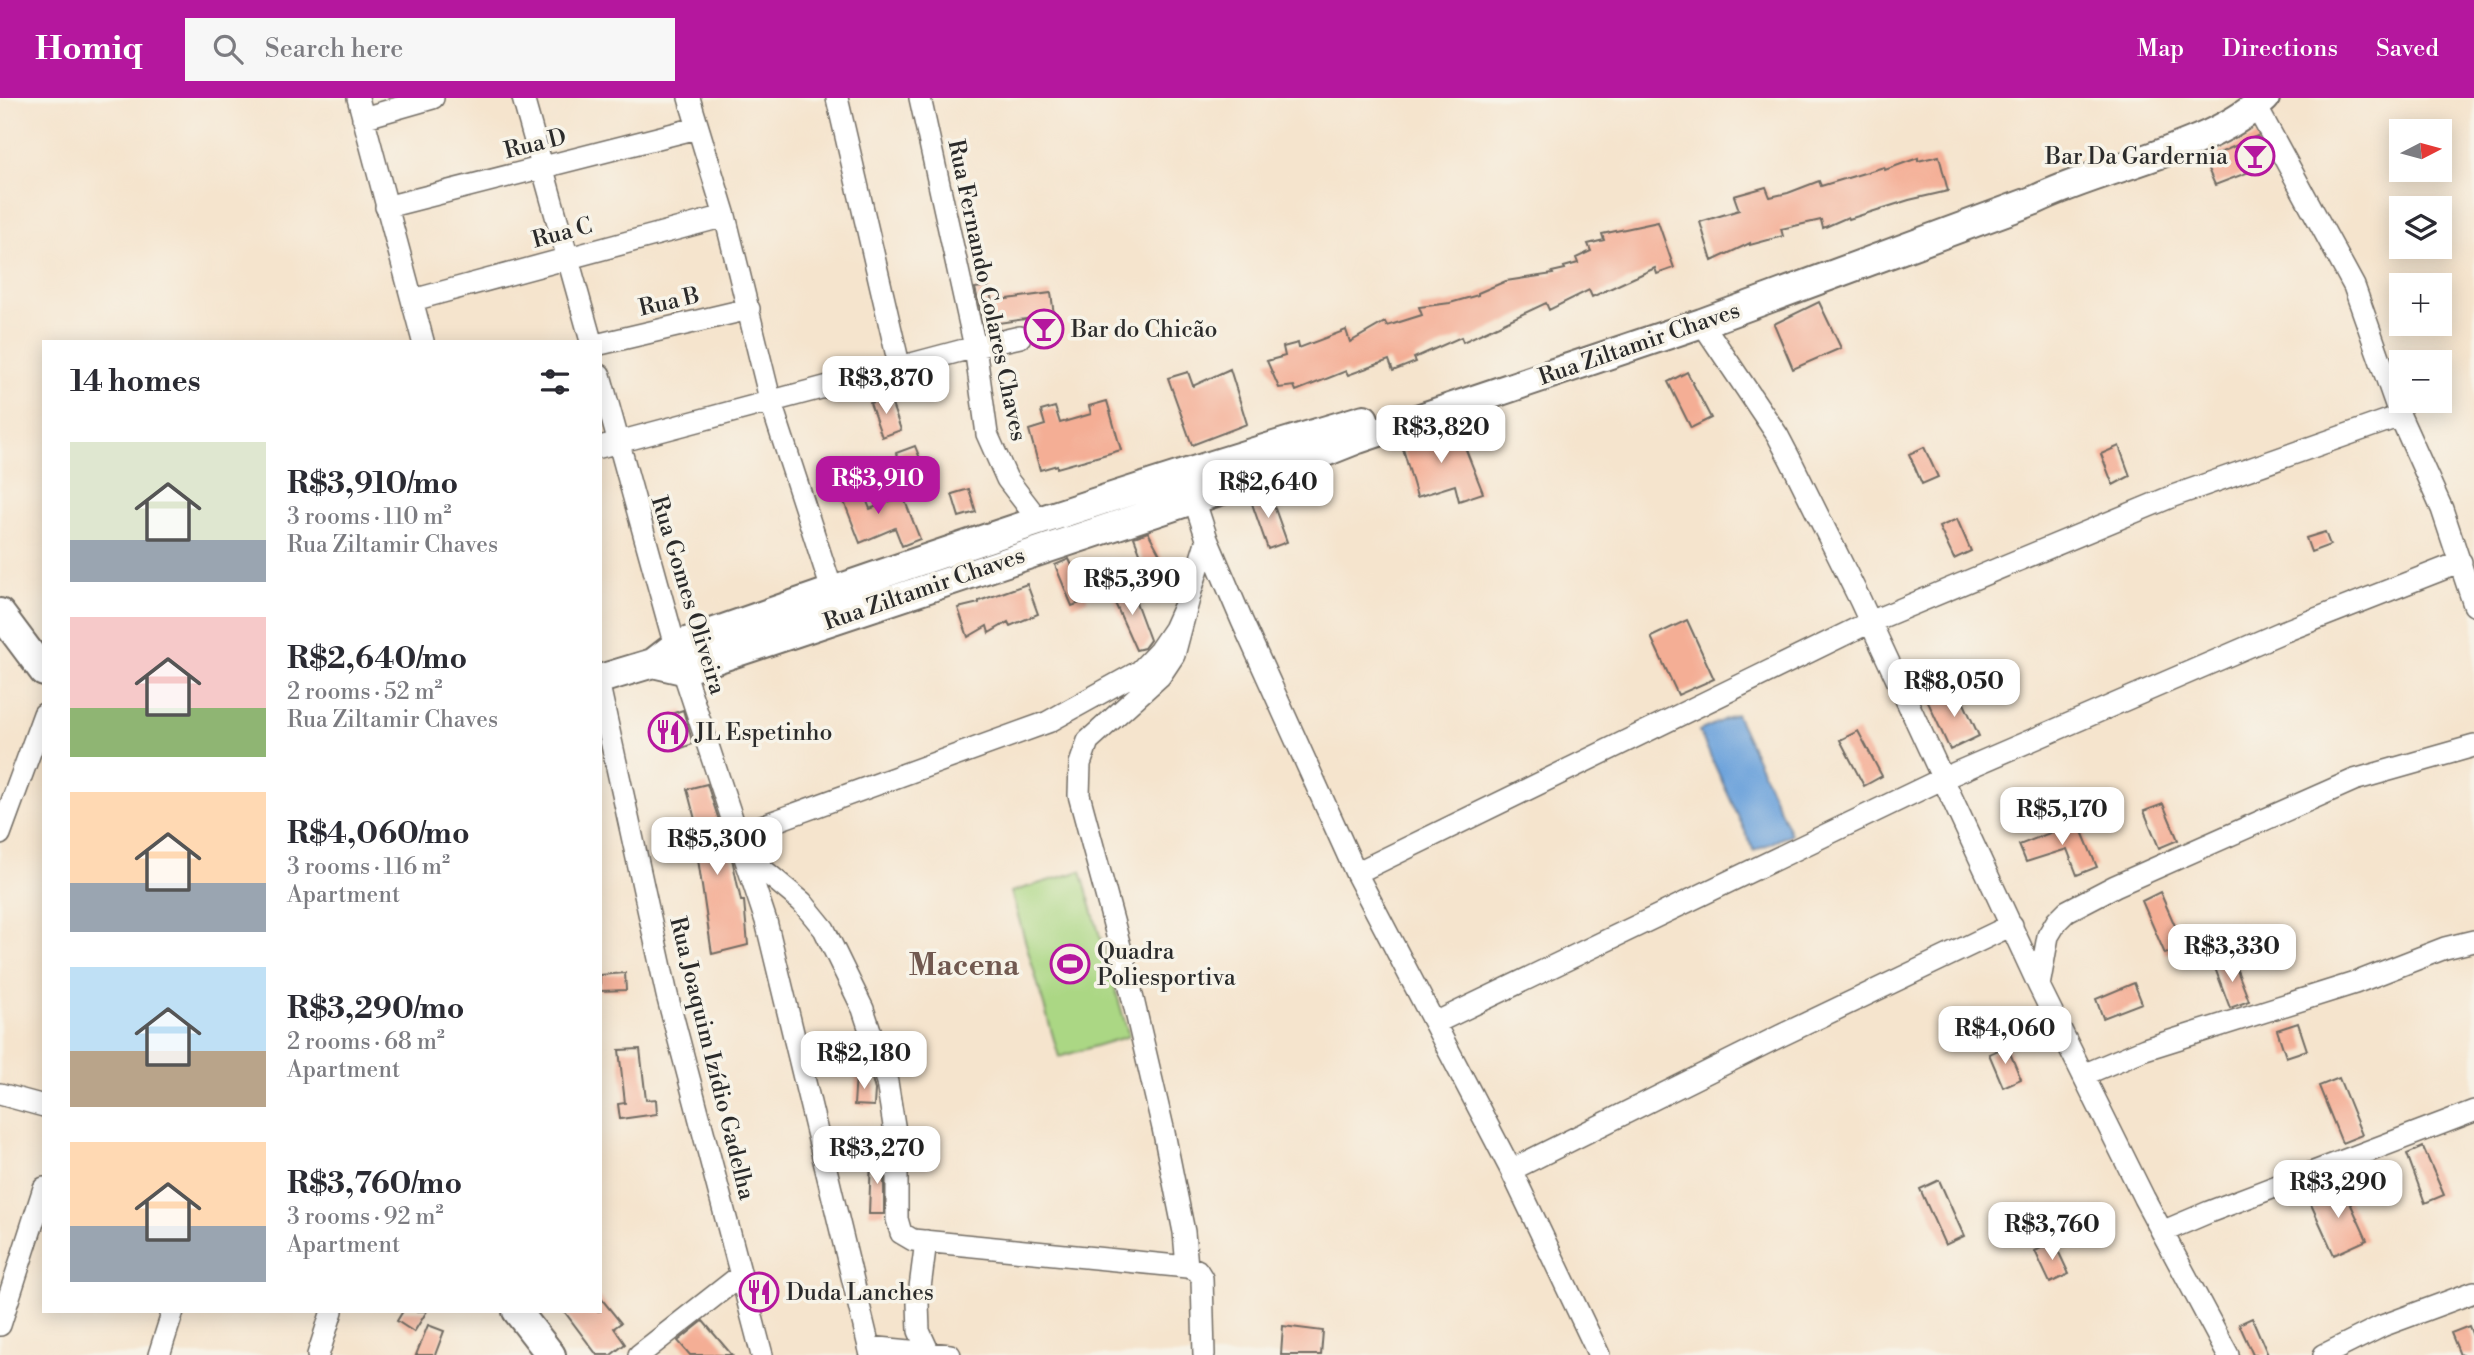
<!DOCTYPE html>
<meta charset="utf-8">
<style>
:root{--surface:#fff;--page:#f7f7f7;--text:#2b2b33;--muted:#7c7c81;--accent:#b5179e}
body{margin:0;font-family:"Libre Bodoni",serif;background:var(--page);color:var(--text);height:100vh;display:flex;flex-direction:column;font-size:26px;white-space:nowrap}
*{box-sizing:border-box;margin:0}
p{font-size:23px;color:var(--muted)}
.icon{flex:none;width:38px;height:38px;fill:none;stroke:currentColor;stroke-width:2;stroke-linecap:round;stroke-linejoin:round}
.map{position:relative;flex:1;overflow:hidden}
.sheet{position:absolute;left:42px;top:242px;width:560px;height:973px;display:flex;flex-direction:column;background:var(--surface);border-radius:0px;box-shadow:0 4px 18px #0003}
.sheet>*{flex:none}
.needle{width:46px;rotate:84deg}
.tools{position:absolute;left:2389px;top:21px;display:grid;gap:14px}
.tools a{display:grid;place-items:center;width:63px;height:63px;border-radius:0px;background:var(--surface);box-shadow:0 4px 18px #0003;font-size:35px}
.price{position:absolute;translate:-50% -60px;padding:0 16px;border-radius:14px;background:#fff;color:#222;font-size:23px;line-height:46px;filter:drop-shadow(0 2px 4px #0008)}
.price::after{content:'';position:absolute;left:50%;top:42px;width:21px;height:16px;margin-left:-10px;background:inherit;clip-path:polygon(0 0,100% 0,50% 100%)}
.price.active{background:var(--accent);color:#fff}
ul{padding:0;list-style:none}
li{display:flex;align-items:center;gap:21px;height:175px;padding:0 28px}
li span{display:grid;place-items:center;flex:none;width:196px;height:140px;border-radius:0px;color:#555}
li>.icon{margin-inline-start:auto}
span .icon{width:84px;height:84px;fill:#fffc;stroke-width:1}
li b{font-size:30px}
h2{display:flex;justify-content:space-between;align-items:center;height:84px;padding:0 28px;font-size:30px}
header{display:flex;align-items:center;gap:42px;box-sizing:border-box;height:98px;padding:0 35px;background:var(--accent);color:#fff}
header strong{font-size:33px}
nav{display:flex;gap:38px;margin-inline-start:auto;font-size:24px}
.search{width:490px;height:63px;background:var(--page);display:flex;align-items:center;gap:18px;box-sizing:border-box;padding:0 24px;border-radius:0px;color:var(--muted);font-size:26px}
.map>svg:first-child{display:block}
.green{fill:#abd784;stroke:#6b8158;stroke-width:2}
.water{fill:#6da3db;stroke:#4c6783;stroke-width:2}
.building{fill:#f4ae95}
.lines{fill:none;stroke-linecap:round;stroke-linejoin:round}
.street-casing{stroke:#726c64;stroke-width:24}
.secondary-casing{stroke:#726c64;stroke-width:32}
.street{stroke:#fff;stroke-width:21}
.secondary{stroke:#fff;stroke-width:28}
.labels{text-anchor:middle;stroke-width:7;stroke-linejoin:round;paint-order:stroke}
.street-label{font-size:23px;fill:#2b2b2b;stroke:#f7f3e8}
.poi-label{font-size:23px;fill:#2b2b2b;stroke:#f7f3e8;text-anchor:start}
.district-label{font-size:30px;font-weight:bold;fill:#715950;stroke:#f7f3e8}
</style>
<header>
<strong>Homiq</strong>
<div class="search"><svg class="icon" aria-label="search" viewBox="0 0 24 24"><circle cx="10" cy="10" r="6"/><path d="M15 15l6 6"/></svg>Search here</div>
<nav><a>Map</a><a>Directions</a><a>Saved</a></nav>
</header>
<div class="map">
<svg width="2474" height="1257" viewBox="0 0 2474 1257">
<rect width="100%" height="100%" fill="#f7f3e8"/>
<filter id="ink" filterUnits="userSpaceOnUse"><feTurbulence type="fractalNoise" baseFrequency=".0143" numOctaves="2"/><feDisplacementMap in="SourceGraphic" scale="14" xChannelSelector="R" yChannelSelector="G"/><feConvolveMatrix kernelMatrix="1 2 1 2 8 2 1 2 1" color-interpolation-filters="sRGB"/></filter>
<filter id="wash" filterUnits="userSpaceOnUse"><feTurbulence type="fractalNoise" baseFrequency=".00686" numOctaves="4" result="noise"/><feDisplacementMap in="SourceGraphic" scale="28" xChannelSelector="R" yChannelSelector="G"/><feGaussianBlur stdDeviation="1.57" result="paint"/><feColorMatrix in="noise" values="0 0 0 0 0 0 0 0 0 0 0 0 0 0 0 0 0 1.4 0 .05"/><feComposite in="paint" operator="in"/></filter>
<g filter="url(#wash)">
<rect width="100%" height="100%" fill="#f5e4cd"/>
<path class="green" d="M1081,773L1129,938L1059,959L1011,794Z"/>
<path class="water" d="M1736,616L1791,736L1754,753L1699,633Z"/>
<g id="blocks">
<path class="building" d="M2257,38L2270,66L2215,87L2204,62Z
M1939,58L1948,93L1909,102L1849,121L1848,119L1823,130L1821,122L1781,131L1783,138L1750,147V145L1712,163L1700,124L1739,112L1734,98L1766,89L1770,99L1788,95L1819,83L1821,88L1884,69L1885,72L1918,60V63Z
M1658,124L1674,170L1657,176L1655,170L1592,199L1589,192L1549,212L1546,205L1463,244L1461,239L1414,260L1416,264L1393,273L1389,262L1348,277L1346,273L1296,293L1294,288L1279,290L1267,263L1285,258L1283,249L1298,245L1299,250L1346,232L1350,244L1385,224L1387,228L1422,217L1419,209L1450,205L1478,197V195L1506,183L1553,176L1552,174L1565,171L1564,169L1578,165L1576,160L1591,153L1588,146L1604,142L1602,136Z
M988,188L992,203L1051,195L1054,217L998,225L999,230L985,233L975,190Z
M1819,204L1841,250L1793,271L1774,226Z
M1230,271L1247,326L1192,347L1168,280L1188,274L1193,288Z
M1687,274L1711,320L1691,330L1668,284Z
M889,298L901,332L882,339L870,305Z
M1107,303L1121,352L1057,370V367L1040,372L1029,332L1045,327L1041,313L1055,309L1060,325L1091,316L1089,308Z
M1457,329L1483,395L1459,403L1455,387L1417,399L1401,344L1417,339L1418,342Z
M915,348L923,368L904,375L896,355Z
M2119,348L2130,378L2113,387L2101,356Z
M1924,349L1938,379L1922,386L1909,356Z
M858,381L870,411L903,398L920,441L902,448L895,430L860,445L838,388Z
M969,391L976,414L959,419L952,396Z
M1269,394L1287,444L1268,451L1250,400Z
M1957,421L1971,453L1954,461L1939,429Z
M1148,434L1170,475L1151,483L1134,439Z
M2325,434L2330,447L2311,454L2306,440Z
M1069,461L1088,502L1072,508L1055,467Z
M1027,486L1038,516L1010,528L1008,524L989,535L987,528L968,539L958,510L979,505V503Z
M1130,488L1150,542L1144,550L1136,552L1111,496Z
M1687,522L1714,581L1678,597L1651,539Z
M1957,590L1979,638L1950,652L1928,604Z
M683,612L693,646L679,651L668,617Z
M1858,633L1882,678L1864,688L1840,642Z
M707,686L733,765L741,803H744L748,847L712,856L694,734L698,733L687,691Z
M2163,706L2178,742L2159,750L2144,713Z
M2078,724L2097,769L2077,777L2067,751L2026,764L2019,747Z
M2160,794L2184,848L2165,856L2142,803Z
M2233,862L2249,903L2230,910L2215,870Z
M625,875L626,892L600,893V877Z
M2134,885L2142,905L2103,920L2096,901Z
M2298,925L2307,952L2286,959L2277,932Z
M2007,948L2021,981L2003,989L1989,956Z
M640,951L646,1002L656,1001L657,1016L620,1021L618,1006L625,1005L619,952Z
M856,976L871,977L875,992L874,1008L854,1007Z
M2339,980L2362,1037L2342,1045L2319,988Z
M2423,1049L2444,1097L2425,1105L2407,1056Z
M871,1059H884V1116H869Z
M1939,1082L1964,1138L1945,1147L1920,1091Z
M2342,1087L2367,1142L2334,1157L2309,1102Z
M2054,1144L2069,1176L2050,1185L2035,1153Z
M600,1199L621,1225L614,1230L625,1246L611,1257H597L564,1213H600Z
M403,1213H427L414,1234L397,1223Z
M2252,1220L2268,1257H2253L2239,1226Z
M703,1223L732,1257H690L678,1243Z
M428,1227L444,1233L435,1257H416Z
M1283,1228L1323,1233L1321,1257H1281Z
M2469,1228L2474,1241V1257H2460L2451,1235Z"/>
</g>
</g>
<g filter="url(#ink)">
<use href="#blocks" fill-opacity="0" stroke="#726c64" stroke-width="2"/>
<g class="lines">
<defs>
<path id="street" d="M358,0L423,243
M523,0L591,243
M689,0L725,118L771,305L832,492
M837,0L900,271
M920,0L975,249L987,336L1007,381L1040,424
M2256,8L2354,188L2400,318L2442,411L2474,507
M363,20L433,0
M386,109L697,30
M413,202L725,118
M1702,225L1778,338L1791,363L1860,502L2039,888L2144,1100L2228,1257
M600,246L749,211
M600,277L675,548L766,823L871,1257
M600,349L975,249L1020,239
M1194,401L1207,441L1242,523L1356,775L1511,1072L1599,1257
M600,592L667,897L762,1257
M0,736L44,616
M737,737L1048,624L1140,573L1159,553L1174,531L1191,493L1207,441
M743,755L802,804L824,831L863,911L887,984L897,1046V1121L901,1135L913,1142L1187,1169L1197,1172L1202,1180L1204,1257
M1356,775L1870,524L2173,398L2400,318
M2039,888L2048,838L2057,823L2067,813L2115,788L2354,682L2474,648
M1435,925L1944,680L2280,535L2461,464
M2083,977L2145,951L2355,885L2445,850L2474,843
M0,996L44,1008
M1511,1072L1780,938L2012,827
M2162,1134L2209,1114L2474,1013
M926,1143L918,1205L919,1233L930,1257
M1187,1169L1184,1134L1163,1030L1125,867L1079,697L1080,666L1088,643L1160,578L1174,557L1191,493
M0,1227L44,1090
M869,1249L950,1257
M159,1257L173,1213
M318,1257L332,1213
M639,1257L741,1177
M2324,1257L2382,1228L2474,1194"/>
<path id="secondary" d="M0,515L44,574
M653,565L683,572L1270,376L1358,341L1702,225L2035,102C2104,68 2210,52 2265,0
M600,581L653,565L675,548C902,468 1132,389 1364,321
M517,1213L551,1257"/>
</defs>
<use href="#street" class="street-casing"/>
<use href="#secondary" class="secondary-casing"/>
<use href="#street" class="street"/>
<use href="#secondary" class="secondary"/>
</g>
</g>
<defs>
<symbol id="bar-ring" viewBox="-11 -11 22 22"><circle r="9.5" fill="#f7f3e8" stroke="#b5179e" stroke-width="1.5"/><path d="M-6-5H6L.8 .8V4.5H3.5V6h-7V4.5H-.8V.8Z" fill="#b5179e"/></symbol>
<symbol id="restaurant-ring" viewBox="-11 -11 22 22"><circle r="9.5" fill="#f7f3e8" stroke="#b5179e" stroke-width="1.5"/><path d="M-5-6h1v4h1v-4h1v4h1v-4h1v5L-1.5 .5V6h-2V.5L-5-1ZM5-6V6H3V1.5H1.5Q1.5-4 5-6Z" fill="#b5179e"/></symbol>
<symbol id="stadium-ring" viewBox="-11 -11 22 22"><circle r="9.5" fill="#f7f3e8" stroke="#b5179e" stroke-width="1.5"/><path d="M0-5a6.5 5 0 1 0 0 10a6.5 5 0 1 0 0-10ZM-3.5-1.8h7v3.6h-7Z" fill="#b5179e"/></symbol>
</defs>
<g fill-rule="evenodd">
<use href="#bar-ring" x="2233" y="36" width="44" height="44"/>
<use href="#bar-ring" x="1022" y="209" width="44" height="44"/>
<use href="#restaurant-ring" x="646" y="612" width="44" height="44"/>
<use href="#stadium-ring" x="1048" y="844" width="44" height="44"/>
<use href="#restaurant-ring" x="737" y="1172" width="44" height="44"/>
</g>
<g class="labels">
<g class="street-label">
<text transform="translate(535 45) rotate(-14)" y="8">Rua D</text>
<text transform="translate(562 134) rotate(-15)" y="8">Rua C</text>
<text transform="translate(988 192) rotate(78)" y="8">Rua Fernando Colares Chaves</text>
<text transform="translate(669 203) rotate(-13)" y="8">Rua B</text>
<text transform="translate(1639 245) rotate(-19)" y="8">Rua Ziltamir Chaves</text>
<text transform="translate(924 490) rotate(-19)" y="8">Rua Ziltamir Chaves</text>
<text transform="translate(689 497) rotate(73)" y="8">Rua Gomes Oliveira</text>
<text transform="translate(713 960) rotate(76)" y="8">Rua Joaquim Izídio Gadelha</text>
</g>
<g class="poi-label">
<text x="2228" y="66" text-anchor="end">Bar Da Gardernia</text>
<text x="1071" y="239">Bar do Chicão</text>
<text x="695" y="642">JL Espetinho</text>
<text x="1097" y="861">Quadra<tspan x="1097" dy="26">Poliesportiva</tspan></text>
<text x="786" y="1202">Duda Lanches</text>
</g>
<g class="district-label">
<text x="964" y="877">Macena</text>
</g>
</g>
</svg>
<div class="tools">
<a><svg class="needle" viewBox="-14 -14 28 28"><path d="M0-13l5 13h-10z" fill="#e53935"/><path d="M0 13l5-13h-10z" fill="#7c7c81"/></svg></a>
<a><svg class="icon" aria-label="layers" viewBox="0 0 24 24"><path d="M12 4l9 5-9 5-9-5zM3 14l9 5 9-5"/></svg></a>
<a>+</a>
<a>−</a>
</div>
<b class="price" style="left:886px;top:318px">R$3,870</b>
<b class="price" style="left:1441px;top:367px">R$3,820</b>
<b class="price active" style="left:878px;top:418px">R$3,910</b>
<b class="price" style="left:1268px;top:422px">R$2,640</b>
<b class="price" style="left:1132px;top:519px">R$5,390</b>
<b class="price" style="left:1954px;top:621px">R$8,050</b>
<b class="price" style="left:2062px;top:749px">R$5,170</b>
<b class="price" style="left:717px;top:779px">R$5,300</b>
<b class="price" style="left:2232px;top:886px">R$3,330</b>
<b class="price" style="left:2005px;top:968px">R$4,060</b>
<b class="price" style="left:864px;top:993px">R$2,180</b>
<b class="price" style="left:877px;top:1088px">R$3,270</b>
<b class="price" style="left:2338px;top:1122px">R$3,290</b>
<b class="price" style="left:2052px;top:1164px">R$3,760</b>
<section class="sheet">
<h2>14 homes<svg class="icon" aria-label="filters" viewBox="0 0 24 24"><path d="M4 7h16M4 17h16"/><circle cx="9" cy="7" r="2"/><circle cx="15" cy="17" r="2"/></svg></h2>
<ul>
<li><span style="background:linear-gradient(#dfe7d0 70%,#9aa5b1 0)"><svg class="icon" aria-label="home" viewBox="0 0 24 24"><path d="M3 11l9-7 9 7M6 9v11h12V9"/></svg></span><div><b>R$3,910/mo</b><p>3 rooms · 110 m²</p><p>Rua Ziltamir Chaves</p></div></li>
<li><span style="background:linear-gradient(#f6c9c9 65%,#8fb573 0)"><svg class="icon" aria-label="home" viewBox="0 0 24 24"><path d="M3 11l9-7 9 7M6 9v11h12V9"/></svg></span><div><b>R$2,640/mo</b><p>2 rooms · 52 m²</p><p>Rua Ziltamir Chaves</p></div></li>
<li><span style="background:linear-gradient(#ffd9b3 65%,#9aa5b1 0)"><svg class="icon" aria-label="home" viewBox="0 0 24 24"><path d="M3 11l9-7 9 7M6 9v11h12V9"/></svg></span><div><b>R$4,060/mo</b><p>3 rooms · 116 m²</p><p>Apartment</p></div></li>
<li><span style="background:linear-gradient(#bfe0f5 60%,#b9a48a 0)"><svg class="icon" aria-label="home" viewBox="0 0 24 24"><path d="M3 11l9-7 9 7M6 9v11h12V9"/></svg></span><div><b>R$3,290/mo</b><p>2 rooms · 68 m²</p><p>Apartment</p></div></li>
<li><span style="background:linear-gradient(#ffd9b3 60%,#9aa5b1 0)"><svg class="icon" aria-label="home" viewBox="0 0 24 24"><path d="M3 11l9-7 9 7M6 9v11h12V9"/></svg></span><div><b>R$3,760/mo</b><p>3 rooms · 92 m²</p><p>Apartment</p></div></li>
</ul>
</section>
</div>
